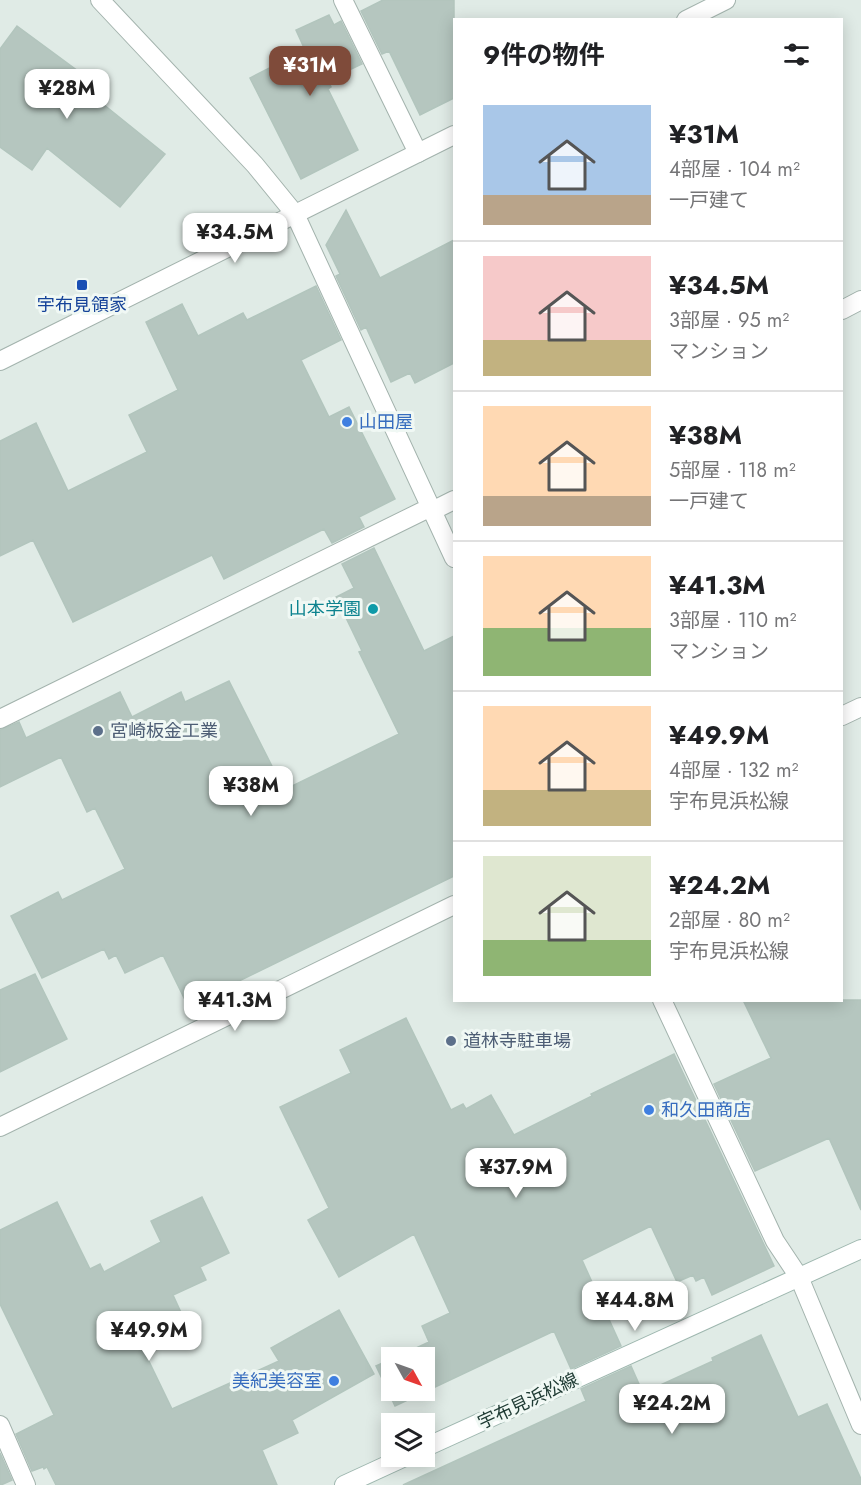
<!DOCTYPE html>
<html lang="ja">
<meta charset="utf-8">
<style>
:root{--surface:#fff;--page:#f2f2f2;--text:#202124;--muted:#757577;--line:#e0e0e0;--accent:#7f4b3a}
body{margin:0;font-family:Jost,"Noto Sans JP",sans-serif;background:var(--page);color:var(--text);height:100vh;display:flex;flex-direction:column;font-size:22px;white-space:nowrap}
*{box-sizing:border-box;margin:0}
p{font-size:20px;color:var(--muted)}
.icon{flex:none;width:33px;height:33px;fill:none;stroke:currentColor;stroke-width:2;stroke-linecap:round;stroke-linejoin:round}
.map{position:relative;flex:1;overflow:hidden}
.side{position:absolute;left:453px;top:18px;width:390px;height:984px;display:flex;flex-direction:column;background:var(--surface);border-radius:0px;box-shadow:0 3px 15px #0003}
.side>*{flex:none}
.needle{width:39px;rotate:130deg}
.controls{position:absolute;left:381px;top:1347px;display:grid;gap:12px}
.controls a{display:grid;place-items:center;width:54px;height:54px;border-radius:0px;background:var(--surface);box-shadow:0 3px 15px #0003;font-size:30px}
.price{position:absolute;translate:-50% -51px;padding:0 14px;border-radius:12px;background:#fff;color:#222;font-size:20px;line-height:39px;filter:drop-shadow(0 2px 3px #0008)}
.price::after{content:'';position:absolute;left:50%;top:36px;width:18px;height:14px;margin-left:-9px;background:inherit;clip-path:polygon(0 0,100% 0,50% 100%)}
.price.on{background:var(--accent);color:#fff}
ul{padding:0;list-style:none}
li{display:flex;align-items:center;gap:18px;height:150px;padding:0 30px}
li+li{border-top:2px solid var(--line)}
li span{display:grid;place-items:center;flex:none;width:168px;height:120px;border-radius:0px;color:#555}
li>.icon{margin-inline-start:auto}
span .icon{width:72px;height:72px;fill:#fffc;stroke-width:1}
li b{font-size:26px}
h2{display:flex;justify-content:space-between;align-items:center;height:72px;padding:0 30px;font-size:26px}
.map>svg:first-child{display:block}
.building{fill:#b5c6bf;stroke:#b2c5bd;stroke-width:1.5}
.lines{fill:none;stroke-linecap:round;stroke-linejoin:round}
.service-casing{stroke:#a3b3ad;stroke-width:20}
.minor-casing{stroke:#a3b3ad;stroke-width:20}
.tertiary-casing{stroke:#a3b3ad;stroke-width:20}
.secondary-casing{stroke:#9eb7af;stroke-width:20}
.service{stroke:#fff;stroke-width:18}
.minor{stroke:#fff;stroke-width:18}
.tertiary{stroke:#fff;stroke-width:18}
.secondary{stroke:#fff;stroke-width:18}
.transit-dot{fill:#1a4fb4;stroke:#f0f8f4;stroke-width:2}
.shop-dot{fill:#3f7fe0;stroke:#f0f8f4;stroke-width:2}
.culture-dot{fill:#0f9aa8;stroke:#f0f8f4;stroke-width:2}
.service-dot{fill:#5c6f8a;stroke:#f0f8f4;stroke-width:2}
.labels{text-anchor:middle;stroke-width:6;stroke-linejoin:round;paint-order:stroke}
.transit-label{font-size:18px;fill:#164399;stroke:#f0f8f4}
.shop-label{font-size:18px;fill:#366cbe;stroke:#f0f8f4;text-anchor:start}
.culture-label{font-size:18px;fill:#0d838f;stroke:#f0f8f4;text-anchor:end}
.service-label{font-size:18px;fill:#4e5e75;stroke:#f0f8f4;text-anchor:start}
.street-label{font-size:18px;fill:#203c35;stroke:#f0f8f4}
</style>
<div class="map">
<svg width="861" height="1485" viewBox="0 0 861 1485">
<rect width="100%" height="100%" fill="#e0ebe6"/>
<path class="building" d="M383,0H454V98L420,115L389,51L382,54L361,11Z
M329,15L334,25L341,21L362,64L328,80L331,87L328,89L358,150L301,179L250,78L305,50L296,30Z
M17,26L105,91L98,100L165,154L120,207L47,148L32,170L0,147V49Z
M346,210L380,278L454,240V363L415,383L410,373L391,382L366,327L361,330L336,276L340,274L326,245Z
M316,286L341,340L301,360L329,417L349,407L395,499L359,517L364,527L332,543L324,529L224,579L212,555L73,622L33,540L0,556V441L36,423L68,491L147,452L129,415L178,390L146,322L182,304L198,336L243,313L247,320Z
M374,548L424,651L454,636V876L188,1006L163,955L125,973L116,955L109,959L104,949L42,978L11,916L58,892L62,900L125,869L95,808L87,812L61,757L0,787V730L19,722L26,738L120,692L132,717L181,692L185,702L229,681L284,790L399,734L359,652L362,651L336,597L354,588L342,564Z
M35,974L67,1039L0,1072V990Z
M743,1000H861V1210L829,1138L755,1171L714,1084L771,1058Z
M406,1018L451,1110L463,1104L466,1109L491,1095L514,1135L592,1096L591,1094L674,1054L774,1266L712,1295L704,1277L696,1281L693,1275L677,1282L651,1226L582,1260L621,1346L571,1369L554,1331L395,1406L376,1366L392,1359V1390H424V1358H395L429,1342L422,1326L450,1313L414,1234L339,1277L308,1220L329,1208L280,1107L351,1073L340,1050Z
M202,1197L229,1253L200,1267L206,1280L173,1295L189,1330L144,1351L172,1409L279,1361L271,1348L339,1310L374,1374L292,1420L298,1433L262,1450L277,1485H56L47,1467L44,1469L43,1467L32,1471L16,1434L54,1415L0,1304V1230L57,1202L90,1269L100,1264L104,1272L161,1242L151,1221Z
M761,1335L798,1417L827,1404L861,1479V1485H403L586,1401L581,1389L631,1366L643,1393L713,1361L712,1358Z
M0,1453L12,1480L1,1485H0Z"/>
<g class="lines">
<defs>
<path id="service" d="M343,0L418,153"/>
<path id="minor" d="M100,0L255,165L295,214L454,558
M842,310L861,300
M432,511L454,500
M842,716L861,707
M0,719L431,507
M662,1000L775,1241L799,1277L861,1425
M0,1127L454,905
M0,1425L26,1485"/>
<path id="tertiary" d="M686,20L726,0
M0,361L454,135"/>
<path id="secondary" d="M424,1448L861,1249
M344,1485L407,1456"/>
</defs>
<use href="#service" class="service-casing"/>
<use href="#minor" class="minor-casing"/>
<use href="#tertiary" class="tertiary-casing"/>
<use href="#secondary" class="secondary-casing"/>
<use href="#service" class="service"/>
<use href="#minor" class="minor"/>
<use href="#tertiary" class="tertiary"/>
<use href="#secondary" class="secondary"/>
</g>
<rect class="transit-dot" x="76" y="279" width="12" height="12" rx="3"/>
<g class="shop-dot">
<circle cx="347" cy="422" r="6"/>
<circle cx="649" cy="1110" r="6"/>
<circle cx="334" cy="1381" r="6"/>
</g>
<circle class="culture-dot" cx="373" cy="609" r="6"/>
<g class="service-dot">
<circle cx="98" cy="731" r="6"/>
<circle cx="451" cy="1041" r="6"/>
</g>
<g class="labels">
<g class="transit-label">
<text x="82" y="311">宇布見領家</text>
</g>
<g class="shop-label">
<text x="359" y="428">山田屋</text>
<text x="661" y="1116">和久田商店</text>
<text x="322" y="1387" text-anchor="end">美紀美容室</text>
</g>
<g class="culture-label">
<text x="361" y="615">山本学園</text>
</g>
<g class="service-label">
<text x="110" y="737">宮崎板金工業</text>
<text x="463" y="1047">道林寺駐車場</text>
</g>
<g class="street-label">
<text transform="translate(528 1401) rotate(-25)" y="6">宇布見浜松線</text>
</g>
</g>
</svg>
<div class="controls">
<a><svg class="needle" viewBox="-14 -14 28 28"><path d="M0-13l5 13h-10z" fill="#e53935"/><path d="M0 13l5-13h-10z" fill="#757577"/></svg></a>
<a><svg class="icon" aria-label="layers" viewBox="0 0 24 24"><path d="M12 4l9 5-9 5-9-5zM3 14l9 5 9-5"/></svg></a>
</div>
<b class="price on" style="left:310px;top:97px">¥31M</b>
<b class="price" style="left:67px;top:120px">¥28M</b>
<b class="price" style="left:235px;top:264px">¥34.5M</b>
<b class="price" style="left:251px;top:817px">¥38M</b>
<b class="price" style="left:235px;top:1032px">¥41.3M</b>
<b class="price" style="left:516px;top:1199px">¥37.9M</b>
<b class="price" style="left:635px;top:1332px">¥44.8M</b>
<b class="price" style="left:149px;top:1362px">¥49.9M</b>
<b class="price" style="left:672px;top:1435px">¥24.2M</b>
<section class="side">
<h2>9件の物件<svg class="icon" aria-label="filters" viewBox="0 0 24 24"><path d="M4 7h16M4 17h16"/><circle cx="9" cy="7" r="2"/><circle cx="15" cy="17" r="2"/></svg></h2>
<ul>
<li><span style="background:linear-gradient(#a9c7e8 75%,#b9a48a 0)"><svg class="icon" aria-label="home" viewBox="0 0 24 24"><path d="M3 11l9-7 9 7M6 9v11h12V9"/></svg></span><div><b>¥31M</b><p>4部屋 · 104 m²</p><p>一戸建て</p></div></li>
<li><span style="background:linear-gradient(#f6c9c9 70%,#c2b280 0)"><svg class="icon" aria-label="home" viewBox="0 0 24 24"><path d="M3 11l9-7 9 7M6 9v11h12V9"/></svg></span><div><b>¥34.5M</b><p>3部屋 · 95 m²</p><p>マンション</p></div></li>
<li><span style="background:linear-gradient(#ffd9b3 75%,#b9a48a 0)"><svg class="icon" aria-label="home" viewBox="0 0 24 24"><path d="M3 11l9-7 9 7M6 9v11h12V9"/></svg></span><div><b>¥38M</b><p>5部屋 · 118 m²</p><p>一戸建て</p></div></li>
<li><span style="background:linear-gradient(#ffd9b3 60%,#8fb573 0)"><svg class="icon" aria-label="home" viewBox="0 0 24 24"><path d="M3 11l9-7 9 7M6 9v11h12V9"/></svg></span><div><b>¥41.3M</b><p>3部屋 · 110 m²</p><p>マンション</p></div></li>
<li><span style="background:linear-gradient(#ffd9b3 70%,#c2b280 0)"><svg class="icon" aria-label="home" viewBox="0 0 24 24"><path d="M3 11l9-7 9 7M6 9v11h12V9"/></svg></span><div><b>¥49.9M</b><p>4部屋 · 132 m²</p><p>宇布見浜松線</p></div></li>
<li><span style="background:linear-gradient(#dfe7d0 70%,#8fb573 0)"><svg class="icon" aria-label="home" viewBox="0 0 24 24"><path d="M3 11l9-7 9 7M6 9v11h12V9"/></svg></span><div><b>¥24.2M</b><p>2部屋 · 80 m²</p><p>宇布見浜松線</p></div></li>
</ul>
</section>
</div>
